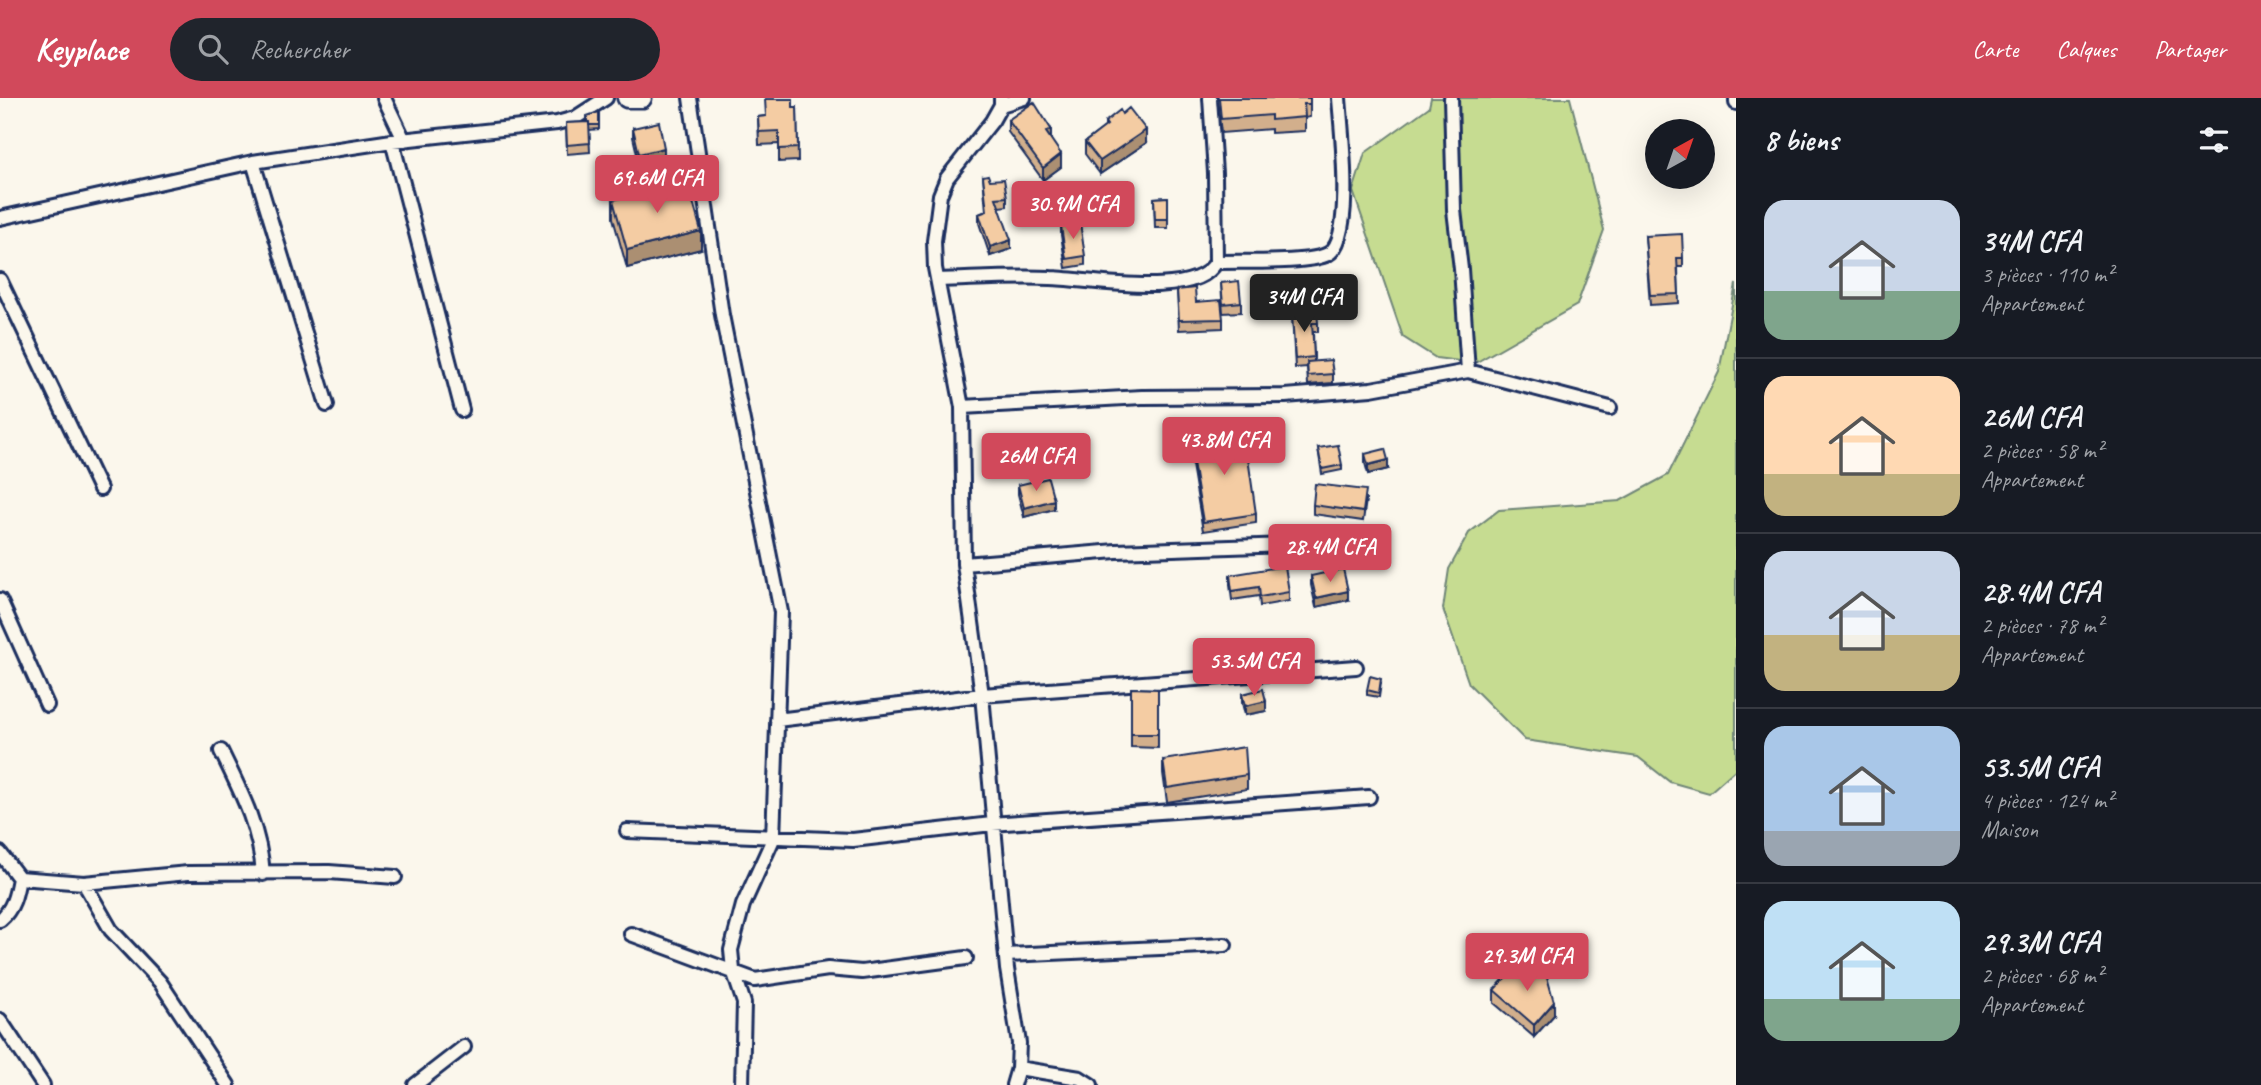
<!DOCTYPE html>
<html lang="fr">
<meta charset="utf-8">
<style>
:root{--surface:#171b24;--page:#20242c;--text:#f1f3f6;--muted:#9ea1a6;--line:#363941;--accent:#d1495b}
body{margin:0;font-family:Caveat,sans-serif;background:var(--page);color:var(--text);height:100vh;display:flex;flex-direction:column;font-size:26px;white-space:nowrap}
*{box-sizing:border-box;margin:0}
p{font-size:23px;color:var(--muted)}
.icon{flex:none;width:38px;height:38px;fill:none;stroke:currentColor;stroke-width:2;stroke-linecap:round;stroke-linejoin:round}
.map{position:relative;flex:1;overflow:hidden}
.sheet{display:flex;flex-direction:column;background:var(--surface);width:525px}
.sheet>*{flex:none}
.needle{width:46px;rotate:40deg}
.tools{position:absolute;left:1645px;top:21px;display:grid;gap:14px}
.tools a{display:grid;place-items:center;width:70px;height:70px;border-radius:50%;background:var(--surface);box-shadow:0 7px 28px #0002;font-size:35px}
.price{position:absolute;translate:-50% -60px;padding:0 16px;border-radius:7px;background:var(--accent);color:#fff;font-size:23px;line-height:46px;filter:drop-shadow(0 2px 4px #0008)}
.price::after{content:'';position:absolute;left:50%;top:42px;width:21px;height:16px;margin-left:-10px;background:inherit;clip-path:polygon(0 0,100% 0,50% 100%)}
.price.active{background:#222;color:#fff}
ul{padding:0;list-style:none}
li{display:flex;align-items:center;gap:21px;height:175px;padding:0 28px}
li+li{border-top:2px solid var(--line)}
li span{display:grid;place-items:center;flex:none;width:196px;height:140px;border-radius:21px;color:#555}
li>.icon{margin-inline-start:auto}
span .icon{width:84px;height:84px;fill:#fffc;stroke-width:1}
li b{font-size:30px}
h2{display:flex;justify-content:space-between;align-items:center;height:84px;padding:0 28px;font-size:30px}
header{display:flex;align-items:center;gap:42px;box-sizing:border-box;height:98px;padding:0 35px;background:var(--accent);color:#fff}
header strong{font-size:33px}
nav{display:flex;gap:38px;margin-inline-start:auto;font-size:24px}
.search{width:490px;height:63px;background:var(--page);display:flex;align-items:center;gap:18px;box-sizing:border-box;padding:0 24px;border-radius:38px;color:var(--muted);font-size:26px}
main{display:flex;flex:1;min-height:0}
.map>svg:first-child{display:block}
.green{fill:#c6dc91;stroke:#708678;stroke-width:2}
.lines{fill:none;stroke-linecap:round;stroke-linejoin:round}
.minor-casing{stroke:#1b2f5e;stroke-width:18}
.secondary-casing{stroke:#1b2f5e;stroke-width:23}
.minor{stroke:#fbf7ec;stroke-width:12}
.secondary{stroke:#fbf7ec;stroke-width:18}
.wall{fill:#d2af8c;stroke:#1b2f5e;stroke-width:2}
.shaded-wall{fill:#ab8f72;stroke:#1b2f5e;stroke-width:2}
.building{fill:#f4cca3;stroke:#1b2f5e;stroke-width:2}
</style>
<header>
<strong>Keyplace</strong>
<div class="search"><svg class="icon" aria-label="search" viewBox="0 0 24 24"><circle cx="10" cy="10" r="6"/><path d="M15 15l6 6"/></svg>Rechercher</div>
<nav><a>Carte</a><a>Calques</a><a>Partager</a></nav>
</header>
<main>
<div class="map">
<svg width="1736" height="987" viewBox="0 0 1736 987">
<rect width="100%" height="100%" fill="#fbf7ec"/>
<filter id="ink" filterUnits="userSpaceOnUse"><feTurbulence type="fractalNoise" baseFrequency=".0143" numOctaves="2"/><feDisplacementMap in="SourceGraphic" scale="14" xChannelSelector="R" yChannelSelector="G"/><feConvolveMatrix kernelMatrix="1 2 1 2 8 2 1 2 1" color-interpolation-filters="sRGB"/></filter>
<g filter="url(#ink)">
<path class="green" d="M1431,0H1570L1604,132L1577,207L1475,265L1436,260L1403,239L1353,93L1365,55L1429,9Z
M1736,186V671L1709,695L1670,684L1638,659L1525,642L1469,586L1443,511L1449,471L1469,435L1499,412L1620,403L1668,377L1719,274Z"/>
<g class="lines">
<defs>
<path id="minor" d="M384,0L404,42
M690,0L722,217L781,514L773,741L743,807L731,852L733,872L744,905L742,987
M1001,0V7L992,23L947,80L940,97L934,143L935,170L962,309L964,466L982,597L1007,871L1019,945L1018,970L1013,987
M1451,0L1454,112L1461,171L1468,273
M1736,0V5
M1001,7L1024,0
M392,43L462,312
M253,64L327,307
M0,120L253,64L392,43L557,25L575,20L606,0
M1216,164C1241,163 1309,166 1328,156C1355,141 1341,30 1339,0
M0,182L100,391
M938,182C976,181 1014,178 1051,180C1088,181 1196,203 1216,164L1215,75L1210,0
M962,309L1142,299L1285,298L1371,291L1468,273L1610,310
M964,466L1116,453L1314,446
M0,502L47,607
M777,622L982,597L1356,569
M221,653C241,694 260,730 263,776
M627,733L853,742L992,726L1369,699
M0,755L19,780C16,797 13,811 0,822
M19,780L84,785L188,775L329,774L395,779
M84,785L111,832L160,884L228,987
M631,836L755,882L828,871L862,874L966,860
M1006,857L1225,847
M0,922L43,987
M1018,970L1080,980L1091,987
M415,987L464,949"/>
<path id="secondary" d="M627,0H642"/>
</defs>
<use href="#minor" class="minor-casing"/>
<use href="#secondary" class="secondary-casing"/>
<use href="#minor" class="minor"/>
<use href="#secondary" class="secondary"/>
</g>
<path class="wall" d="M1217,0H1310V19L1305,20V33L1271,35V31L1221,35Z
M797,9L798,63L779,64V46L759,47L758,19L765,18Z
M599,14V31L589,32L590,54L567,56L566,25L587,24Z
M1008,22L1051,42L1061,69L1043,82L1008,34Z
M1105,24L1146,45L1100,76L1085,56V44L1105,29Z
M633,30L664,59L639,65L633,39Z
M983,78L990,82L1007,99V108L999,109L1011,151L990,158L979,125V116L986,113Z
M1168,99V130H1155L1154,100Z
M613,102L701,151L627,170L613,120Z
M1061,128L1085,158V167L1066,170L1061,137Z
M1645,138L1683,160V169H1678L1679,205L1650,207Z
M1221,185L1241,204V214L1223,215Z
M1177,192L1223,221V230L1179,232Z
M1292,216L1318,225V234H1313L1314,263L1333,276V285L1308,287L1307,269L1295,270Z
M1197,339L1256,416V425L1203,433L1192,367V358L1198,357Z
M1318,350L1342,367V372L1322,376Z
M1365,356L1388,371L1368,376L1365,365Z
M1018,387L1054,411L1024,419L1018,396Z
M1366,402L1363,423L1313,416V407Z
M1230,477L1289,494V503L1260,508L1259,498L1232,502L1230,487Z
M1311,478L1348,502L1316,509L1311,487Z
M1381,585L1379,599L1367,597V592Z
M1131,590L1158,591V650L1131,649Z
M1242,596L1266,613L1245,617L1242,605Z
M1163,662L1247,677V691L1167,704L1163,675Z
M1494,892L1554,917L1534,939L1494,905Z"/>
<path class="shaded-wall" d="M1051,31V43L1046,34Z
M1146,32V45L1100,76V63Z
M664,50V59L639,65V56Z
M1061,56V69L1043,82V70Z
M701,133V151L627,170V152Z
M1011,142V151L990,158V149Z
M1388,362V371L1368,376V367Z
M1054,402V411L1024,419V410Z
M1348,493V502L1316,509V500Z
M1266,603V613L1245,617V608Z
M1554,904V917L1534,939V927Z"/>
<path class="building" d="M1219,0H1310V6H1304L1305,19L1271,22V17L1221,21Z
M765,1H793V9H797L798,50L779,51V33L759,34L758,19L766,18Z
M1034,4L1051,31L1046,34L1061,56L1043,70L1008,22Z
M1129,10L1146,32L1100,63L1085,44L1107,27L1105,24L1120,12L1122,16Z
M599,14V27H589V24H587V18Z
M589,24L590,45L567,47L566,25Z
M659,24L664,50L639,56L633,30Z
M988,77L990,82L1004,81L1007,99L996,100L1011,142L990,149L979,116L987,113L983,78Z
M687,82L701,133L627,152L613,102Z
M1168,99V121H1155L1154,100Z
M1080,125L1085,158L1066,161L1061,128Z
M1682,136L1683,160H1677L1679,196L1650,197L1645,138Z
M1239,183L1241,204L1223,206L1221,185Z
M1195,190L1196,204L1221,202L1223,221L1179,222L1177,192Z
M1317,214L1318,225H1312L1314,259L1295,261L1292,216Z
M1331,262L1333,276L1308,278L1307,264Z
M1244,332L1256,416L1203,424L1192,358L1200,357L1197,339Z
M1338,347L1342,367L1322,371L1318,350Z
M1385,351L1388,362L1368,367L1365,356Z
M1048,380L1054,402L1024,410L1018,387Z
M1315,386L1366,392L1363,414L1313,407Z
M1285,468L1289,494L1260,499L1259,489L1232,493L1230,477Z
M1343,471L1348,493L1316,500L1311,478Z
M1370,578L1381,581L1379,595L1367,592Z
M1131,590L1158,591V636H1131Z
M1263,591L1266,603L1245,608L1242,596Z
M1245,649L1247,677L1167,690L1163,662Z
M1544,868L1554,904L1534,927L1494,892L1515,869L1522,875Z"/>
</g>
</svg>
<div class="tools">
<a><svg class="needle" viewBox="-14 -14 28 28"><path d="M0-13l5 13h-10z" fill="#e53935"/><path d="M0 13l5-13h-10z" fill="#9ea1a6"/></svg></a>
</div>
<b class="price" style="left:657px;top:117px">69.6M CFA</b>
<b class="price" style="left:1073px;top:143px">30.9M CFA</b>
<b class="price active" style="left:1304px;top:236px">34M CFA</b>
<b class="price" style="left:1224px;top:379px">43.8M CFA</b>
<b class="price" style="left:1036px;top:395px">26M CFA</b>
<b class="price" style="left:1330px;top:486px">28.4M CFA</b>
<b class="price" style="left:1254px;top:600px">53.5M CFA</b>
<b class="price" style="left:1527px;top:895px">29.3M CFA</b>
</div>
<section class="sheet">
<h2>8 biens<svg class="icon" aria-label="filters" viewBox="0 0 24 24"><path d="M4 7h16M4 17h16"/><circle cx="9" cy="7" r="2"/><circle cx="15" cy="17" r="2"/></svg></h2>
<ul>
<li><span style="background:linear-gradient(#c9d6e8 65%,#7fa58c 0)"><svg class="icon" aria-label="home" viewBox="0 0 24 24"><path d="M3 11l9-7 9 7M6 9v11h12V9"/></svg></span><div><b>34M CFA</b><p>3 pièces · 110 m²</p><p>Appartement</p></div></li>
<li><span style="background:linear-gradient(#ffd9b3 70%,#c2b280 0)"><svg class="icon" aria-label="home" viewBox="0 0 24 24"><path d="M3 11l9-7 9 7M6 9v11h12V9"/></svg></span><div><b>26M CFA</b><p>2 pièces · 58 m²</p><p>Appartement</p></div></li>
<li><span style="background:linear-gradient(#c9d6e8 60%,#c2b280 0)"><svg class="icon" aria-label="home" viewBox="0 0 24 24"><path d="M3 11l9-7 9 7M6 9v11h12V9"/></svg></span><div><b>28.4M CFA</b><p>2 pièces · 78 m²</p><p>Appartement</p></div></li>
<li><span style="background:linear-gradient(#a9c7e8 75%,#9aa5b1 0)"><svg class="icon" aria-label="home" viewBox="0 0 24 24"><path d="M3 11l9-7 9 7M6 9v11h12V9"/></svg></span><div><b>53.5M CFA</b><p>4 pièces · 124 m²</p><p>Maison</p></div></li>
<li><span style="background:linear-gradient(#bfe0f5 70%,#7fa58c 0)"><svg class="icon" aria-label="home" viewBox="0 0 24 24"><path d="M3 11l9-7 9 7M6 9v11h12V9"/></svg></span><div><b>29.3M CFA</b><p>2 pièces · 68 m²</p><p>Appartement</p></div></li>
</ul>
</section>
</main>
